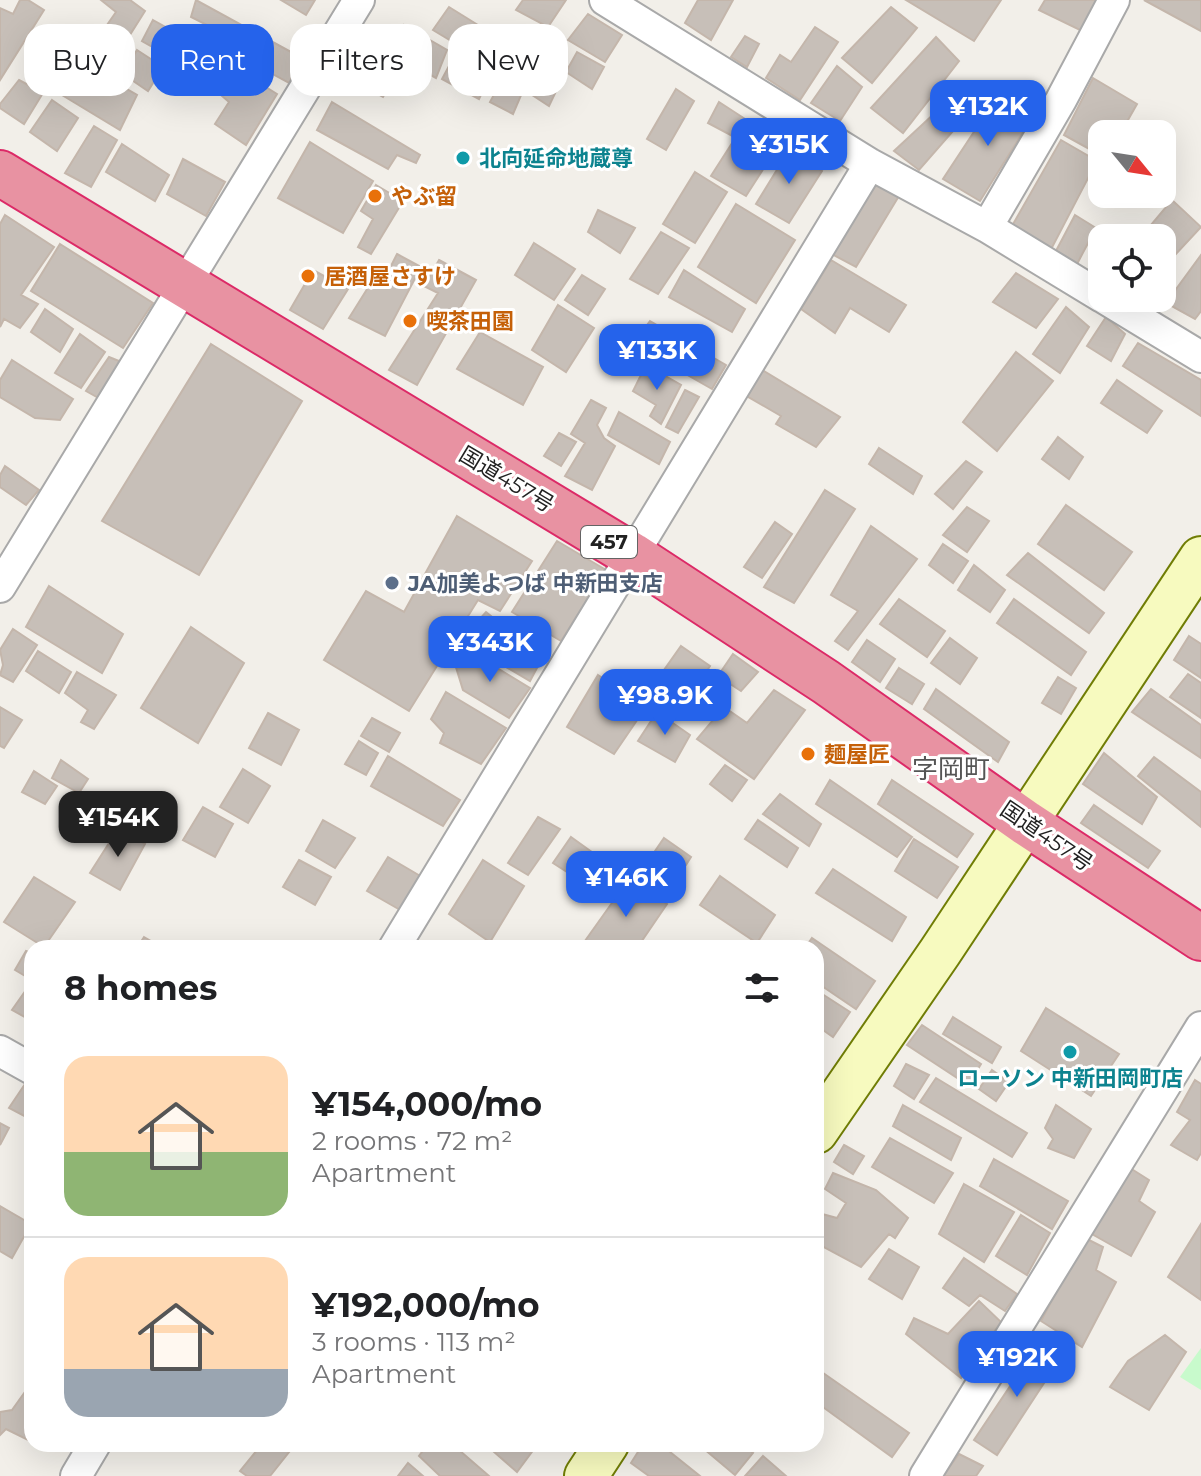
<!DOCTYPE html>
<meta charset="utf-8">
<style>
:root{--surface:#fff;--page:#f6f6f6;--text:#202124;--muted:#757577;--line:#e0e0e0;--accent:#2563eb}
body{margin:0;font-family:Montserrat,"Noto Sans JP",sans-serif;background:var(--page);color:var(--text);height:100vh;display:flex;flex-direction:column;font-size:30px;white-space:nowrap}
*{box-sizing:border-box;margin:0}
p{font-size:26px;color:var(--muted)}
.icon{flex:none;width:44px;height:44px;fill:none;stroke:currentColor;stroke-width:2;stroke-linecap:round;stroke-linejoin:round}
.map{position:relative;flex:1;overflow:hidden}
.side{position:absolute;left:24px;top:940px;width:800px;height:512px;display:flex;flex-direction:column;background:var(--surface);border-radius:24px;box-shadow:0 8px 32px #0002}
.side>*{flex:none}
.hud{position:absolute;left:24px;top:24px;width:800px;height:72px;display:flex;gap:16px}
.needle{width:52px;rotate:120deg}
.buttons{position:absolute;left:1088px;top:120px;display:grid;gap:16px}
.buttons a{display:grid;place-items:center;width:88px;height:88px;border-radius:16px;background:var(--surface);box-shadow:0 8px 32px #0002;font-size:40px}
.price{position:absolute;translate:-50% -68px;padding:0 18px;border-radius:16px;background:var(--accent);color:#fff;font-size:26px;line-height:52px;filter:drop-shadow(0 2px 4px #0008)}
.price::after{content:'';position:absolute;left:50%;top:48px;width:24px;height:18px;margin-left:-12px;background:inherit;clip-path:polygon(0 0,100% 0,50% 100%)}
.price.selected{background:#222;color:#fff}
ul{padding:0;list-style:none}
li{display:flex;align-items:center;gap:24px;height:200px;padding:0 40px}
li+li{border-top:2px solid var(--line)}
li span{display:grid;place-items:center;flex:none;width:224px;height:160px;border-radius:24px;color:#555}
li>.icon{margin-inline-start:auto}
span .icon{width:96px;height:96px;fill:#fffc;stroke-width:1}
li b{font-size:34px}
h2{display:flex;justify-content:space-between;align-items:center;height:96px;padding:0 40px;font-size:34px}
.chip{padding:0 28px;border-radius:24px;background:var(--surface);box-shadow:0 8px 32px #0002;font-size:28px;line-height:72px}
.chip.selected{background:var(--accent);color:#fff}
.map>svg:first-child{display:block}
.park{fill:#c8facc}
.building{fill:#c7bfb8;stroke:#c4b6ab;stroke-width:2}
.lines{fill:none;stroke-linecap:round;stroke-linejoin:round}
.street-casing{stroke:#a9a9a9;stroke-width:34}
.secondary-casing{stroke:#707d05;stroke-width:46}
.highway-casing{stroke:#dc2a67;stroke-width:48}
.street{stroke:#fff;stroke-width:30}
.secondary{stroke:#f7fabf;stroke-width:42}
.highway{stroke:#e892a2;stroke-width:44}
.culture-dot{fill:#0f9aa8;stroke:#fff;stroke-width:3}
.food-dot{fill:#e8710a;stroke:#fff;stroke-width:3}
.service-dot{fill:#5c6f8a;stroke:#fff;stroke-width:3}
.labels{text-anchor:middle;stroke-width:6;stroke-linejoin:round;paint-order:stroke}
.shield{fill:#fff;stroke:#646464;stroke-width:2}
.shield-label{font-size:20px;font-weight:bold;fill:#222}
.culture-label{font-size:22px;font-weight:bold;fill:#0d838f;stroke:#fff;text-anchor:start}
.food-label{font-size:22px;font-weight:bold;fill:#c56008;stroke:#fff;text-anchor:start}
.street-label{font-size:22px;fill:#222;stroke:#fff}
.service-label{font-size:22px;font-weight:bold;fill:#4e5e75;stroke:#fff;text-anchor:start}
.quarter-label{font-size:26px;fill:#555;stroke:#fff}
</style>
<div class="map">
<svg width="1201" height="1476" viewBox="0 0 1201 1476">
<rect width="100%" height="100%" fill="#f2efe9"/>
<path class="park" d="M1201,1348V1390L1180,1377Z"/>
<path class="building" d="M20,0H28L44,10L0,80V8L13,14Z
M101,0H130L145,11L111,65L91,48L116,12Z
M196,0L302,58L289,83L216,43L221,32L191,17Z
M281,0H315L306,15Z
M523,0H566L548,27L516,10Z
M698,0H733L711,40L685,23Z
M906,0H1001L974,41Z
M1045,0H1099L1082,31L1039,10Z
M1144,0H1201V31Z
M449,7L486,30L473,54L433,30Z
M891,7L917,28L872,83L842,58Z
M588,14L622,35L605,62L568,40Z
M153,20L185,38L174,59L142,41Z
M404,25L447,50L436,78L389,52Z
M815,27L838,42L800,100L766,78L780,55L791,62Z
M538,28L565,44L551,70L522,54Z
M745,36L759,44L747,67L731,57Z
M492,37L514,48L501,73L479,59Z
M936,37L959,61L903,133L871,108Z
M366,45L400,67L383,97L345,76Z
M137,50L163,67L148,91L123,74Z
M577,52L604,67L592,89L566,72Z
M456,53L491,73L479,99L442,79Z
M218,57L277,94L246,145L215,124L229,102L206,82Z
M77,60L137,95L120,130L57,92Z
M837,66L862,87L840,121L811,103Z
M534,68L560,83L549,106L520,87Z
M1093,78L1137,104L1120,134H1102V156L1064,135Z
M19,80L43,93L24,124L0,108V104Z
M502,80L522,93L513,114L490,102Z
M676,89L694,101L666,150L647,139Z
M999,94L1033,116L980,201L943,179Z
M52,100L78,118L57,151L30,132Z
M332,102L420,155L416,163L397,155L388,169L317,130Z
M719,102L762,130L753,147L708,123Z
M936,112L953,131L919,170L894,151Z
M94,126L117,140L91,187L65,173Z
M734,140L769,160L746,196L711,176Z
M1061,140L1097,161L1047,257L1008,233Z
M310,142L373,181L343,233L278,198Z
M122,144L169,175L155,201L106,172Z
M791,147L822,171L789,223L756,204Z
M183,159L225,182L206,216L167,194Z
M695,172L727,192L695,243L663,224Z
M873,176L902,191L856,267L828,252Z
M376,185L403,201L371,254L358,247L373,219L361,211Z
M1172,200L1201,227L1162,269V238H1140Z
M736,204L795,240L756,303L698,267Z
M598,210L635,228L620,253L588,232Z
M5,215L54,247L21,295L38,304L20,328L4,319L0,327V224Z
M1075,215L1096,228L1077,264L1056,251Z
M661,232L689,248L658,294L630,279Z
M534,243L575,269L554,300L515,275Z
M60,244L153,303L123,348L31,291Z
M397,254L421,267L385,336L349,318L376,275L384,280Z
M1201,255V311L1195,319L1166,303Z
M439,260L476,280L417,385L389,370L438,293L424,286Z
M831,260L906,305L889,332L850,308L835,333L801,309Z
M313,270L348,289L323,329L290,310Z
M684,270L745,309L732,332L669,297Z
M1016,273L1058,299L1036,328L993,302Z
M582,275L605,289L588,315L565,300Z
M558,305L594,328L566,372L532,350Z
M1066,307L1089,327L1060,373L1033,354Z
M45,309L73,329L60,352L31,332Z
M1106,317L1125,334L1111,361L1087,346Z
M650,321L726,365L712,389L633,344Z
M480,332L543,367L523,405L457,369Z
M80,334L105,352L81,388L55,373Z
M1138,343L1201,380V416L1123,366Z
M211,344L302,401L199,575L102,521Z
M1016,352L1053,381L997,451L963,422Z
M109,357L124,363L102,400L86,391Z
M12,360L73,399L60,420L35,418L0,397V380Z
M646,365L681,385L661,424L650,416L656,405L633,391Z
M759,368L840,417L816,447L776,424L781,416L745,395Z
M1117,380L1162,411L1147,433L1101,403Z
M685,390L699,397L678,433L666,427Z
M591,400L606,408L597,425L604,438L615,446L592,490L565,476L585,443L571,434Z
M619,412L670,442L659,464L608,435Z
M559,433L576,442L561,466L544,456Z
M1058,437L1083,457L1069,479L1042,459Z
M879,448L922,476L913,494L869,464Z
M966,461L982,472L953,509L935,494Z
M5,466L39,490L26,505L0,487V475Z
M825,490L855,509L794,603L764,587Z
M1066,505L1132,552L1104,590L1038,544Z
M967,507L989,521L967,552L943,535Z
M457,516L532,561L500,611L478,600L409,711L324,660L366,591L404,612Z
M775,522L792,534L762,578L744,567Z
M871,526L917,559L848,650L835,641L858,611L831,595Z
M557,541L606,570L561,641L512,612Z
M943,544L968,561L953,583L929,565Z
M1028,553L1104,613L1089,633L1007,575Z
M974,565L1005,590L990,612L958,590Z
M49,586L123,634L102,673L26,627Z
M899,599L945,631L927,657L880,624Z
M1014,599L1086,652L1071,675L997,623Z
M486,612L507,629L546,651L530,681L487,656L492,644L476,623Z
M191,627L244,663L198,743L141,708Z
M13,629L37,645L13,682L0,675L3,665L0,650Z
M1189,636L1201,644V678L1174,660Z
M950,638L977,658L960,684L931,663Z
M867,640L895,659L880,682L852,662Z
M681,646L710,666L683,707L673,702L667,708L645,697Z
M38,651L71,672L59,693L26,671Z
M461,652L479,657L530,688L509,718L463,690L455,664Z
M733,654L758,672L741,691L718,676Z
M899,668L924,684L912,704L886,688Z
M77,672L116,695L94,729L81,722L88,710L65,693Z
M1188,674L1201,683V718L1170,697Z
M598,675L646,707L614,754L567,727Z
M1058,677L1076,688L1061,714L1042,703Z
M936,689L1009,742L998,762L924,709Z
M1151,689L1201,725V758L1132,712Z
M774,690L805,710L754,779L697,739L724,707L747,723Z
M446,692L506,728L481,764L440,743L444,733L431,719Z
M0,707L22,720L4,748L0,746Z
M657,712L690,735L675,762L638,741Z
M268,713L299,730L281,765L249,748Z
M372,718L400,733L389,752L361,736Z
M359,741L378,753L366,775L345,764Z
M1104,753L1157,797L1142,824L1083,784Z
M388,756L460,800L443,826L371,786Z
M1154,757L1201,792V827L1138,776Z
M61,760L88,779L79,793L52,778Z
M725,765L747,780L732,801L710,784Z
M243,769L270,786L248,823L220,807Z
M34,771L57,786L45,804L22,792Z
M830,780L912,837L897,857L816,804Z
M892,780L973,834L957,857L878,804Z
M780,794L821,824L809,846L763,814Z
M82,804L111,821L104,834L75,818Z
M1094,805L1160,851L1148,868L1081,823Z
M203,807L233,824L215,857L183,840Z
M538,817L560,829L528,875L508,863Z
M323,820L355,838L335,868L306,851Z
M758,820L798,848L787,867L745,839Z
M118,829L145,844L120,890L90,873Z
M571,837L603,860L589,886L553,863Z
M664,838L691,857L668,893L640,873Z
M914,839L958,867L937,898L895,871Z
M388,857L422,877L402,911L367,891Z
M299,860L331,877L315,905L283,887Z
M483,860L524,886L490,942L449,914Z
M833,869L906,917L892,941L816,893Z
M720,876L775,915L757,943L700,905Z
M34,877L75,902L44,947L4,922Z
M629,879L667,904L637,948H580Z
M144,937L163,948H137Z
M812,938L875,981L856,1009L816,982V948H805Z
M26,951L32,953V980L15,970Z
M26,990L32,993V1021L12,1010Z
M816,990L850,1012L833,1037L816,1025Z
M1046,1008L1119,1054L1091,1096L1021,1051Z
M953,1017L1001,1047L992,1063L943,1034Z
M922,1025L981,1064L968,1085L907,1045Z
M906,1064L929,1075L914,1099L894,1086Z
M992,1070L1009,1082L996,1101L979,1089Z
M936,1078L1027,1133L1012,1157L920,1102Z
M1195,1080L1201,1084V1153L1197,1160L1171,1145L1190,1120L1177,1112Z
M27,1081L32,1084V1120L9,1108Z
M903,1105L961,1138L951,1160L893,1126Z
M1056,1105L1091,1129L1074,1158L1048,1148L1053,1139L1045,1128Z
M0,1123L9,1128L0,1145Z
M890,1138L953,1173L934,1203L872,1167Z
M844,1145L864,1156L853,1174L834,1162Z
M994,1159L1068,1201L1052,1229L980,1186Z
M1130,1168L1149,1180L1139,1201L1155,1212L1131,1256L1090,1233Z
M833,1173L876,1190L908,1218L895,1238L889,1234L861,1267L816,1243V1223L822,1214L837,1218L846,1203L825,1189Z
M964,1184L1014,1212L984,1262L939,1234Z
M0,1206L31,1224L12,1258L0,1251Z
M1021,1215L1050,1233L1027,1275L996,1256Z
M1201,1224V1300L1168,1277Z
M1085,1238L1103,1247L1096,1270L1116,1282L1082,1347L1041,1321Z
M889,1249L919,1267L902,1299L869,1279Z
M964,1258L1017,1294L1005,1311L980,1295L969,1306L943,1288Z
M979,1301L1001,1322L961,1378L906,1334L914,1318L948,1334Z
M1165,1335L1186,1352L1149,1410L1110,1387L1128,1361Z
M1039,1343L1061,1357L997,1455L974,1440Z
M816,1368L909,1433L892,1457L816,1402Z
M32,1382V1442L6,1429L0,1435V1412L12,1410Z
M262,1444H280L289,1452L270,1476H247L240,1471Z
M428,1444H452L489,1476H440L419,1456Z
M485,1444H529L534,1449L517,1472Z
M643,1444H660L700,1476H649L631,1463Z
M706,1444H742L753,1453L735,1475L703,1448Z
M959,1454L983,1466L976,1476H943Z
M763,1456L786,1476H745Z
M408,1463L423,1476H398Z"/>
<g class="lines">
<defs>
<path id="street" d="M605,0L870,164L987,227L1102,297
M987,227L1061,100L1114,0
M1104,298L1201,357
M0,587L359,0
M394,948L870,164
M0,1051L32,1069
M76,1476L95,1444
M925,1476L1201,1027"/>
<path id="secondary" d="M816,1132L940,952L1201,558
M586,1476L607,1444"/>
<path id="highway" d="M0,173L632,555L826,682L1026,823L1201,938"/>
</defs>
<use href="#street" class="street-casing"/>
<use href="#secondary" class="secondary-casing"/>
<use href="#highway" class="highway-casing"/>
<use href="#street" class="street"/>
<use href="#secondary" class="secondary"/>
<use href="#highway" class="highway"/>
</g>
<g class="culture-dot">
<circle cx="463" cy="158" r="8"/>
<circle cx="1070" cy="1052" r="8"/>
</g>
<g class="food-dot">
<circle cx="375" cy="196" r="8"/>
<circle cx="308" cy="276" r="8"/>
<circle cx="410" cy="321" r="8"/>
<circle cx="808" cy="754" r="8"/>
</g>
<circle class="service-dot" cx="392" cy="583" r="8"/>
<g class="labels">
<rect class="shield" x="581" y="526" width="56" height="32" rx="6"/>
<g class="shield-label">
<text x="609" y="549">457</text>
</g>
<g class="culture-label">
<text x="479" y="166">北向延命地蔵尊</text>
<text x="1070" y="1086" text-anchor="middle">ローソン 中新田岡町店</text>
</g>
<g class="food-label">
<text x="391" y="204">やぶ留</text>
<text x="324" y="284">居酒屋さすけ</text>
<text x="426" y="329">喫茶田園</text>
<text x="824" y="762">麺屋匠</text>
</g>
<g class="street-label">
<text transform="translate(507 479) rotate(31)" y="8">国道457号</text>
<text transform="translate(1047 836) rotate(34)" y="8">国道457号</text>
</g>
<g class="service-label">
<text x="408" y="591">JA加美よつば 中新田支店</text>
</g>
<g class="quarter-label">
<text x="951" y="778">字岡町</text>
</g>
</g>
</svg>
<div class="buttons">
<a><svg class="needle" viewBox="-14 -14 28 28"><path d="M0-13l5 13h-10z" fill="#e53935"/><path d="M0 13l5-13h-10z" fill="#757577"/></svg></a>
<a><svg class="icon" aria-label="locate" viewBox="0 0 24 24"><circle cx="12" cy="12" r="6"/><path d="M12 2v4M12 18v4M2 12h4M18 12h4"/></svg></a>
</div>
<b class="price" style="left:988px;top:148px">¥132K</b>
<b class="price" style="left:789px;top:186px">¥315K</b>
<b class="price" style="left:657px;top:392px">¥133K</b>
<b class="price" style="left:490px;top:684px">¥343K</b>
<b class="price" style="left:665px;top:737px">¥98.9K</b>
<b class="price selected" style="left:118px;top:859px">¥154K</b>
<b class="price" style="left:626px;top:919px">¥146K</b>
<b class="price" style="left:1017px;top:1399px">¥192K</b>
<div class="hud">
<a class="chip">Buy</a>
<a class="chip selected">Rent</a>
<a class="chip">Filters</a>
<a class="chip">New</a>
</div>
<section class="side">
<h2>8 homes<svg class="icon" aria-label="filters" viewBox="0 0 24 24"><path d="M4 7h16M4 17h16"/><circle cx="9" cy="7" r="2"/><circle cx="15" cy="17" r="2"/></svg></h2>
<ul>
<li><span style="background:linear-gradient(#ffd9b3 60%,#8fb573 0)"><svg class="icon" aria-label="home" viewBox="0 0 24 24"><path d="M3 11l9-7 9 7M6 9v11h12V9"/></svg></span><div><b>¥154,000/mo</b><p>2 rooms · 72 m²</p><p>Apartment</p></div></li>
<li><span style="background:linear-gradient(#ffd9b3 70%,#9aa5b1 0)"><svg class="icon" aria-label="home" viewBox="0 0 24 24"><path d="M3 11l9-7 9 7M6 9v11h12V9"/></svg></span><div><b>¥192,000/mo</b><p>3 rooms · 113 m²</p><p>Apartment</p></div></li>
</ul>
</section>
</div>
